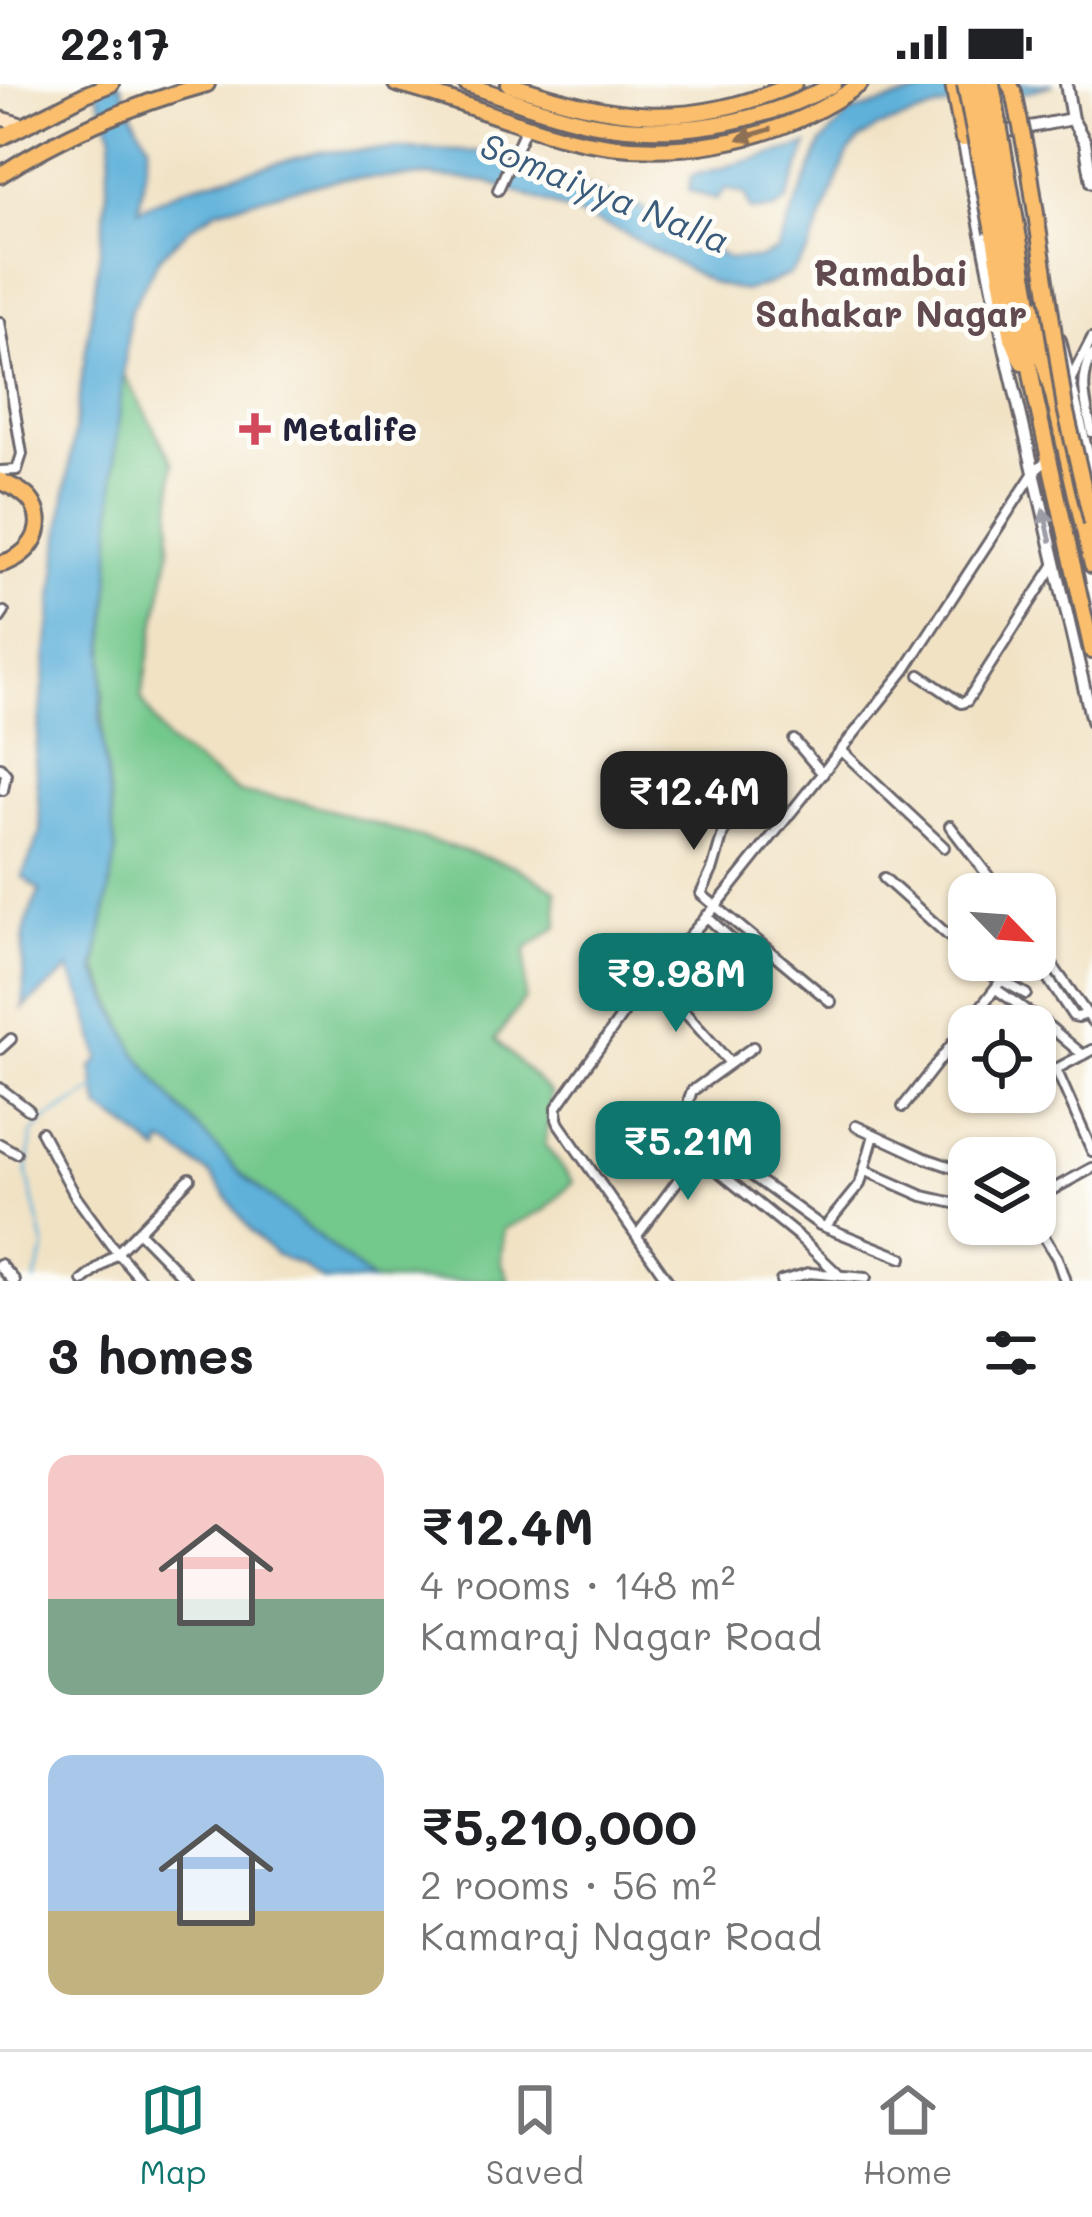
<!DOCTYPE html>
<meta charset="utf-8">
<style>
:root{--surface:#fff;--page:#f6f6f6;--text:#202124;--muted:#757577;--line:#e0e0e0;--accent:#0f766e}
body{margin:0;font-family:Mali,sans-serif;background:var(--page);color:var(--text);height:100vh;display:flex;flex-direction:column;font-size:45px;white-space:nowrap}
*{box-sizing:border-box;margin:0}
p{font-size:39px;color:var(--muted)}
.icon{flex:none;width:66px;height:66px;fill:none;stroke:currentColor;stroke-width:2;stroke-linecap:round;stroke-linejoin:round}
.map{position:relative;height:1197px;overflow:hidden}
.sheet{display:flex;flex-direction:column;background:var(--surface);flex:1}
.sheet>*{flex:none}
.needle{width:78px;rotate:115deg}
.controls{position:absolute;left:948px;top:789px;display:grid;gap:24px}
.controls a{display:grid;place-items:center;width:108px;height:108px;border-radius:24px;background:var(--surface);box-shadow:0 3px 9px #0004;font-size:60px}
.price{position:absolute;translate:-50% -102px;padding:0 27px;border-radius:24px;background:var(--accent);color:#fff;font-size:39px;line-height:78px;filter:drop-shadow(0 3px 6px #0008)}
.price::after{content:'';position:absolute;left:50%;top:72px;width:36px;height:27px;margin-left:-18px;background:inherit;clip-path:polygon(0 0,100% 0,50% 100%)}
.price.active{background:#222;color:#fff}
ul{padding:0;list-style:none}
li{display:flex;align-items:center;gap:36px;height:300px;padding:0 48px}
li span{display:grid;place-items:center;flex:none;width:336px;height:240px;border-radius:24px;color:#555}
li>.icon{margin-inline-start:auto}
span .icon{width:144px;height:144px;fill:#fffc;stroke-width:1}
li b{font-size:51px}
h2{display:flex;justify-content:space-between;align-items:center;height:144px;padding:0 48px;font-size:51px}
.status{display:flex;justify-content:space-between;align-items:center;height:84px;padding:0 60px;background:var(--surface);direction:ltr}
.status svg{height:33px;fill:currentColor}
.tab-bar{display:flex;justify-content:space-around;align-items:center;height:168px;border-top:3px solid var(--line);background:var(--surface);font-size:33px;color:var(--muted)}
.tab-bar a{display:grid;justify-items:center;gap:6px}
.tab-bar .active{color:var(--accent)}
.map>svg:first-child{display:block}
.green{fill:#73c88c;stroke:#4a7564;stroke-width:3}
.water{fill:#5fb1da;stroke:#406a8a;stroke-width:3}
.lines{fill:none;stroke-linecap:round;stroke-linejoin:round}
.stream{stroke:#5fb1da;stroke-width:3}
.minor-casing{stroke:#6a656b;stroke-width:14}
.tertiary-casing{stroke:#6a656b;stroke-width:16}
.secondary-casing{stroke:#6a656b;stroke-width:18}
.trunk-casing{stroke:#6a656b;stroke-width:20}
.motorway-casing{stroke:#6a656b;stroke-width:21}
.minor{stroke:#fff;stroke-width:8}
.tertiary{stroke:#fff;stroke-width:10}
.secondary{stroke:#fde5c5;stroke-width:12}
.trunk{stroke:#fabe6d;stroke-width:14}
.motorway{stroke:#fabe6d;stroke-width:15}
.trunk-bridge-casing{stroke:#6a656b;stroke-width:20;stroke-linecap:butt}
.trunk-bridge{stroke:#fabe6d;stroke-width:14}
.oneway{fill:#8e7054}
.oneway2{fill:#9c9ca7}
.poi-dot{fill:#d1495b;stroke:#fdfcf7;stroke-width:4.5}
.labels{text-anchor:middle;stroke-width:10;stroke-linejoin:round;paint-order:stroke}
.poi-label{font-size:33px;font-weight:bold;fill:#22223b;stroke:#fdfcf7;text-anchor:start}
.water-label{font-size:36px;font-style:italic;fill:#3a5b7b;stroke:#fdfcf7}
.neighbourhood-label{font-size:36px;font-weight:bold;fill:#624a51;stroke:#fdfcf7}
</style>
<div class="status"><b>22:17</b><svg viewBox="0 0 49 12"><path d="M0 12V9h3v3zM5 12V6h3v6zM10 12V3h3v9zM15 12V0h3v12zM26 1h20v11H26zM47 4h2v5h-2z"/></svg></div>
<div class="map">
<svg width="1092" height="1197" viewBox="0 0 1092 1197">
<rect width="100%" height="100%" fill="#fdfcf7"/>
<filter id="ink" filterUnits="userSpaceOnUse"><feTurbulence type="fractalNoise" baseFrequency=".00833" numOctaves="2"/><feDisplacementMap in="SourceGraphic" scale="24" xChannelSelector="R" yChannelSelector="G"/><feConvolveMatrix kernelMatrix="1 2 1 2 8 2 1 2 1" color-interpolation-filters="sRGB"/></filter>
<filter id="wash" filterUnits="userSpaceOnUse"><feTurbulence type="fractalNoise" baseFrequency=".004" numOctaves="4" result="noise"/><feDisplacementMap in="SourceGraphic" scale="48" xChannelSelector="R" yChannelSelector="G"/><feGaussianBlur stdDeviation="2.7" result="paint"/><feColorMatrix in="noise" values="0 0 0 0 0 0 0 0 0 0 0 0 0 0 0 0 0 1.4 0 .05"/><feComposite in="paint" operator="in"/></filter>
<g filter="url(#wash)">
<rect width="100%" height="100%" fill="#f1e2c4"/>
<path class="green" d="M120,283L173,379L170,466L141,614L168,658L239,709L303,718L514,782L556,806L558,842L526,865L525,915L495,955L551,1010L545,1061L573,1098L545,1126L504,1145L501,1176L509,1197H372L240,1089L178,1024L136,969L97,883L109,768L103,671V603Z"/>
<path class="water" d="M94,0H120L137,39L149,59L139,125L187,103L318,68L400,65L491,68L521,77L642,124L729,175H757L777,166L822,59L850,29L950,0H1054L1020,10L946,22L877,44L859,56L848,69L809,167L790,190L766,201L743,207L712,199L620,147L526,111L488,98L429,92L342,95L284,107L217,126L191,143L159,174L130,227L115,370L110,501L100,631L116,770L95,886L136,969L174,1018L240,1089L372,1197H323L301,1181L275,1170L252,1148L210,1090L170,1062L162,1059L160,1069L124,1040L100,1025L92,984L100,975L84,917L69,886L23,924C26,903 22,885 23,864C23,845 31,824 40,807L22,792L41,748L35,677L63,427L104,138L112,50Z
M808,61L786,118L774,126H750L745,110L726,105L716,116L689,106L691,92Z"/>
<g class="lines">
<path class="stream" d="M35,1197L45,1165L27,1089L32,1050L47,1035L98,1004"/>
</g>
</g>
<g filter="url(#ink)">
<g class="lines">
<defs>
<path id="minor" d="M498,106L526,43
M0,238L22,370L17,386L0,387
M1092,271C1078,298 1086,319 1092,348
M1071,295L1092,254
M0,534L4,528
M920,591L961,619L967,617L1055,480
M794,656L823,690
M842,667L944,763
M0,683L6,690L3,706
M753,710L723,749L713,784L701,810L831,918
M950,742L1002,810
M884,794L969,870
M706,832L761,883
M686,855L710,873L707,876
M1035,857L1092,937
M1035,875L1073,932L1078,933L1087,930
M975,876L990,890L1026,910
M654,894L730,979
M996,905L1051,944L1083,971
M753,963L692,1007L689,1015V1046L820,1141L902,1174
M0,965L11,955
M1092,966L1056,985L1092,1067
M0,1004L29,1026
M903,1023L1001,897
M856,1042L925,1074L969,1089
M41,1048L76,1113L111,1161L142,1197
M0,1060L16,1069
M697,1070L798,1152L840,1192
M1031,1074L1038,1071
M864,1086L923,1112L963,1121
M1035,1115L1092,1084
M1035,1138L1057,1174L1065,1197
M825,1143L860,1100L874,1051
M138,1147L187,1197
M638,1150L705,1060
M83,1197L117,1169L190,1094
M668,1197L559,1040L557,1035V1023L633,916L716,822L905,586L1035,387L1049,374
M781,1197L809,1189L866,1194"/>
<path id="tertiary" d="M1066,0L1072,35L1085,58L1092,98
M993,50L1072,35
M969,54L963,55L1005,264L1092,637
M1060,256L1092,390
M0,1181L14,1197"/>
<path id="secondary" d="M0,34L23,41"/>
<path id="trunk" d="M396,0C453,14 506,38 563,53C663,79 775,62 860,0
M466,0C507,14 548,30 590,39C673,55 761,40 834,0
M509,0C618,36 686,46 794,0
M953,0L963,55
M0,54L86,10L111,0
M0,91C63,50 135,20 207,0
M1004,143L1036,316L1092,567
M1017,143L1035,248L1053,311L1092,481
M993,148L1012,254L1022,278
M1043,221L1049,270"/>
<path id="motorway" d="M0,397C12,403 26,408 33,420C49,448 26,474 0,480"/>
</defs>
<use href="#minor" class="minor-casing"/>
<use href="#tertiary" class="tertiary-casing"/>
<use href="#secondary" class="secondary-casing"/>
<use href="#trunk" class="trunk-casing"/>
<use href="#motorway" class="motorway-casing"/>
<use href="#minor" class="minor"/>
<use href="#tertiary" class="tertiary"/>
<use href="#secondary" class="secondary"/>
<use href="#trunk" class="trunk"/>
<use href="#motorway" class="motorway"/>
<defs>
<path id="trunk-bridge" d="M965,0L993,148
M978,0L1004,143
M992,0L1017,143
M1009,0L1014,8L1029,83L1065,324L1092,439"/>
</defs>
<use href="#trunk-bridge" class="trunk-bridge-casing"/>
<use href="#trunk-bridge" class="trunk-bridge"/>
</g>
<defs><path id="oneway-solid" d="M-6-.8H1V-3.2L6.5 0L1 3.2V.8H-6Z" transform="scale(3)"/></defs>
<use class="oneway" href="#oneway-solid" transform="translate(755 50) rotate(163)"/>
<use class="oneway2" href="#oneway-solid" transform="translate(1047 441) rotate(-103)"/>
</g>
<path class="poi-dot" d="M249 327h12v12h12v12h-12v12h-12v-12h-12v-12h12z"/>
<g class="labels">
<g class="poi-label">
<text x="282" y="357">Metalife</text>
</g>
<g class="water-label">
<text transform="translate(605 109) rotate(22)" y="13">Somaiyya Nalla</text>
</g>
<g class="neighbourhood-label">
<text x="891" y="202">Ramabai<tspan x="891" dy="41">Sahakar Nagar</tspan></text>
</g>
</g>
</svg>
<div class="controls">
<a><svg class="needle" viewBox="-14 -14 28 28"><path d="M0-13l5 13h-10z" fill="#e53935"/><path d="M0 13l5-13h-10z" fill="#757577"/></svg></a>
<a><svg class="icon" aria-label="locate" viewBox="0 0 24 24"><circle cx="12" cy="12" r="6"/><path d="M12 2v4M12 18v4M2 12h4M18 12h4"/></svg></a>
<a><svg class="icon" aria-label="layers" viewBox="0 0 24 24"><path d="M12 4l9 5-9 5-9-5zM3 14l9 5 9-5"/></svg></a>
</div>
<b class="price active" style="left:694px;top:769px">₹12.4M</b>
<b class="price" style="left:676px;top:951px">₹9.98M</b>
<b class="price" style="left:688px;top:1119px">₹5.21M</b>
</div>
<section class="sheet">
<h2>3 homes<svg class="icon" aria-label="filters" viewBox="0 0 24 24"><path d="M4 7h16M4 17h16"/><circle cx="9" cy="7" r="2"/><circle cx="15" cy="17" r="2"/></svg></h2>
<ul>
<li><span style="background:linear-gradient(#f6c9c9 60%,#7fa58c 0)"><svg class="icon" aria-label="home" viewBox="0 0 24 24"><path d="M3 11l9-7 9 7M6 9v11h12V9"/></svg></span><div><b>₹12.4M</b><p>4 rooms · 148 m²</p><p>Kamaraj Nagar Road</p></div></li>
<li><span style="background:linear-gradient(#a9c7e8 65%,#c2b280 0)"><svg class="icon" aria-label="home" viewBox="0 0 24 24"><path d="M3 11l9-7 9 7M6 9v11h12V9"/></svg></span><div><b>₹5,210,000</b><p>2 rooms · 56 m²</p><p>Kamaraj Nagar Road</p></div></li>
</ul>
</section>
<nav class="tab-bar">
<a class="active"><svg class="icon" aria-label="map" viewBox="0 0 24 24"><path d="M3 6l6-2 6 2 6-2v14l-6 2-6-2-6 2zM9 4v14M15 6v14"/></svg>Map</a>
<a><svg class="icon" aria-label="saved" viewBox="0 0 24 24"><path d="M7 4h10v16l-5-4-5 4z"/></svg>Saved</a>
<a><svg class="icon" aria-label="home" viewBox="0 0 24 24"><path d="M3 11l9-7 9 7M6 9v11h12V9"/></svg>Home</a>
</nav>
